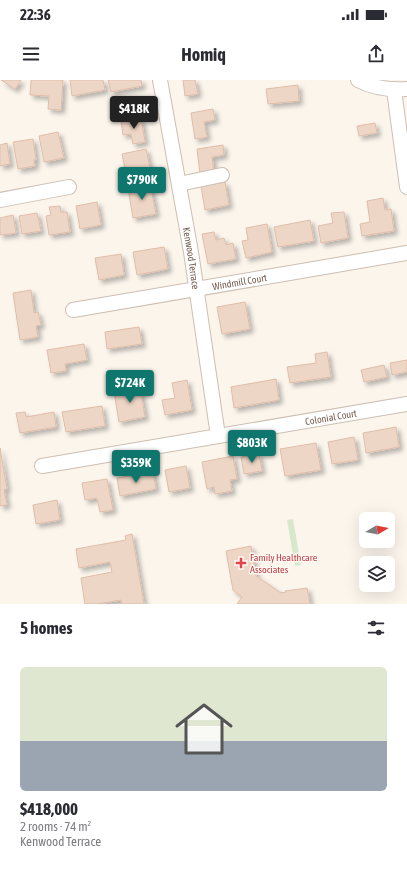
<!DOCTYPE html>
<meta charset="utf-8">
<style>
:root{--surface:#fff;--page:#f2f2f3;--text:#2b2b33;--muted:#7c7c81;--accent:#0f766e}
body{margin:0;font-family:"Asap Condensed",sans-serif;background:var(--page);color:var(--text);height:100vh;display:flex;flex-direction:column;font-size:15px;white-space:nowrap}
*{box-sizing:border-box;margin:0}
p{font-size:13px;color:var(--muted)}
.icon{flex:none;width:22px;height:22px;fill:none;stroke:currentColor;stroke-width:2;stroke-linecap:round;stroke-linejoin:round}
.map{position:relative;height:524px;overflow:hidden}
.details{display:flex;flex-direction:column;background:var(--surface);flex:1}
.details>*{flex:none}
.needle{width:26px;rotate:80deg}
.fabs{position:absolute;left:359px;top:432px;display:grid;gap:8px}
.fabs a{display:grid;place-items:center;width:36px;height:36px;border-radius:6px;background:var(--surface);box-shadow:0 4px 16px #0002;font-size:20px}
.price{position:absolute;translate:-50% -34px;padding:0 9px;border-radius:4px;background:var(--accent);color:#fff;font-size:13px;line-height:26px;filter:drop-shadow(0 1px 2px #0008)}
.price::after{content:'';position:absolute;left:50%;top:24px;width:12px;height:9px;margin-left:-6px;background:inherit;clip-path:polygon(0 0,100% 0,50% 100%)}
.price.active{background:#222;color:#fff}
ul{padding:0;list-style:none}
li{display:grid;align-content:center;gap:8px;height:212px;padding:0 20px}
li span{display:grid;place-items:center;height:124px;border-radius:6px;color:#555}
li>.icon{margin-inline-start:auto}
span .icon{width:72px;height:72px;fill:#fffc;stroke-width:1}
li b{font-size:17px}
h2{display:flex;justify-content:space-between;align-items:center;height:48px;padding:0 20px;font-size:17px}
.status{display:flex;justify-content:space-between;align-items:center;height:28px;padding:0 20px;background:var(--surface);direction:ltr}
.status svg{height:11px;fill:currentColor}
header{display:flex;justify-content:space-between;align-items:center;height:52px;padding:0 20px;background:var(--surface);font-size:18px;font-weight:700}
.map>svg:first-child{display:block}
.green{fill:#d7e8cb}
.building{fill:#eed6c6;stroke:#e0bda8;filter:url(#shadow)}
.lines{fill:none;stroke-linecap:round;stroke-linejoin:round}
.minor-casing{stroke:#cdbeb2;stroke-width:16}
.minor{stroke:#fff;stroke-width:14}
.health-dot{fill:#e0444e;stroke:#fef9f2;stroke-width:1.5}
.labels{text-anchor:middle;stroke-width:3;stroke-linejoin:round;paint-order:stroke}
.street-label{font-size:10px;fill:#755d50;stroke:#fef9f2}
.health-label{font-size:10px;fill:#be3a42;stroke:#fef9f2;text-anchor:start}
</style>
<div class="status"><b>22:36</b><svg viewBox="0 0 49 12"><path d="M0 12V9h3v3zM5 12V6h3v6zM10 12V3h3v9zM15 12V0h3v12zM26 1h20v11H26zM47 4h2v5h-2z"/></svg></div>
<header><svg class="icon" aria-label="menu" viewBox="0 0 24 24"><path d="M4 6h16M4 12h16M4 18h16"/></svg>Homiq<svg class="icon" aria-label="share" viewBox="0 0 24 24"><path d="M12 15V3M7 8l5-5 5 5M5 13v7h14v-7"/></svg></header>
<div class="map">
<svg width="407" height="524" viewBox="0 0 407 524">
<defs>
<filter id="shadow"><feDropShadow dx="3.5" dy="3.5" stdDeviation="2" flood-color="#0004"/></filter>
</defs>
<rect width="100%" height="100%" fill="#fbf5ec"/>
<path class="green" d="M293,439L301,485L295,486L287,440Z"/>
<path class="building" d="M1,0H21L15,9Z
M31,0H63L61,30L48,29L49,16L30,15Z
M70,0H103L105,10L72,16Z
M108,0H141L142,6L111,12Z
M183,0H195L198,14L185,16Z
M298,5L299,21L268,24L266,9Z
M213,29L215,40L204,42L207,57L195,59L191,33Z
M141,38L145,62L133,64L131,54L123,55L121,41Z
M375,43L377,53L359,56L357,46Z
M58,52L64,78L44,82L39,56Z
M33,59L36,80H34L35,86L18,89L13,62Z
M7,63L10,84L0,86V65Z
M223,65L224,75L212,77L214,91L200,93L197,69Z
M146,69L151,93L127,98L122,74Z
M225,102L229,125L205,130L201,106Z
M150,104L156,134L133,138L128,108Z
M383,118L385,130L391,129L394,151L362,156L360,144L370,142L367,121Z
M97,122L101,145L80,149L76,126Z
M60,126L61,132H67L70,152L49,155L46,136L51,135L49,127Z
M344,132L348,158L321,163L318,146L333,143L331,133Z
M37,133L41,151L22,154L19,136Z
M13,135L16,153L0,155V138Z
M310,140L314,161L278,167L274,147Z
M267,144L272,172L246,178L242,161L248,160L246,148Z
M214,152L216,160L224,158L226,165L233,163L236,179L208,184L202,154Z
M164,167L168,189L137,195L133,172Z
M121,174L124,195L99,200L95,178Z
M31,210L34,233L38,232L41,245L36,246L38,257L20,260L13,213Z
M245,222L250,249L222,254L217,227Z
M139,247L142,264L107,269L105,252Z
M84,264L87,280L65,284L66,291L51,293L47,270Z
M327,272L331,297L290,303L287,287L316,283L315,274Z
M407,280V292L392,295L390,283Z
M384,285L387,297L364,302L361,290Z
M276,299L279,320L234,328L231,307Z
M187,300L192,330L165,335L162,320L175,318L172,303Z
M140,307L145,337L119,342L114,312Z
M102,326L105,346L66,352L62,332Z
M25,332L26,337L54,332L56,347L20,353L16,333Z
M396,347L399,367L366,373L363,353Z
M354,357L358,380L332,384L328,362Z
M316,363L321,390L285,396L280,369Z
M0,368L7,409L4,410L7,425L0,426Z
M259,374L262,391L244,394L241,377Z
M233,376L237,399L230,400L232,411L215,414L214,407L207,409L202,382Z
M186,386L190,408L169,412L165,390Z
M153,392L156,409L120,416L117,398Z
M107,399L113,430L100,432L97,418L85,420L82,403Z
M57,420L60,440L36,444L33,425Z
M132,454L144,524H122L121,520L97,524H85L81,498L112,492L110,482L79,488L76,469L126,460L125,456Z
M251,466L256,496L281,513L286,512L285,511L307,508L310,524H237L242,517L233,510L226,471Z"/>
<g class="lines">
<defs>
<g id="minor">
<path id="s1" d="M160,0L191,172L218,356"/>
<path d="M358,0C373,8 391,10 407,9"/>
<path d="M394,10L407,107"/>
<path d="M179,104L222,95"/>
<path d="M0,120L69,107"/>
<path id="s2" d="M73,230L407,173"/>
<path id="s3" d="M42,386L407,324"/>
</g>
</defs>
<use href="#minor" class="minor-casing"/>
<use href="#minor" class="minor"/>
</g>
<path class="health-dot" d="M239 477h4v4h4v4h-4v4h-4v-4h-4v-4h4z"/>
<g class="labels">
<g class="street-label">
<text dy="4" stroke="none"><textPath href="#s1" startOffset="181">Kenwood Terrace</textPath></text>
<text dy="4" stroke="none"><textPath href="#s2" startOffset="169">Windmill Court</textPath></text>
<text dy="4" stroke="none"><textPath href="#s3" startOffset="293">Colonial Court</textPath></text>
</g>
<g class="health-label">
<text x="250" y="481">Family Healthcare<tspan x="250" dy="12">Associates</tspan></text>
</g>
</g>
</svg>
<div class="fabs">
<a><svg class="needle" viewBox="-14 -14 28 28"><path d="M0-13l5 13h-10z" fill="#e53935"/><path d="M0 13l5-13h-10z" fill="#7c7c81"/></svg></a>
<a><svg class="icon" aria-label="layers" viewBox="0 0 24 24"><path d="M12 4l9 5-9 5-9-5zM3 14l9 5 9-5"/></svg></a>
</div>
<b class="price active" style="left:134px;top:50px">$418K</b>
<b class="price" style="left:142px;top:121px">$790K</b>
<b class="price" style="left:130px;top:324px">$724K</b>
<b class="price" style="left:252px;top:384px">$803K</b>
<b class="price" style="left:136px;top:404px">$359K</b>
</div>
<section class="details">
<h2>5 homes<svg class="icon" aria-label="filters" viewBox="0 0 24 24"><path d="M4 7h16M4 17h16"/><circle cx="9" cy="7" r="2"/><circle cx="15" cy="17" r="2"/></svg></h2>
<ul>
<li><span style="background:linear-gradient(#dfe7d0 60%,#9aa5b1 0)"><svg class="icon" aria-label="home" viewBox="0 0 24 24"><path d="M3 11l9-7 9 7M6 9v11h12V9"/></svg></span><div><b>$418,000</b><p>2 rooms · 74 m²</p><p>Kenwood Terrace</p></div></li>
</ul>
</section>
